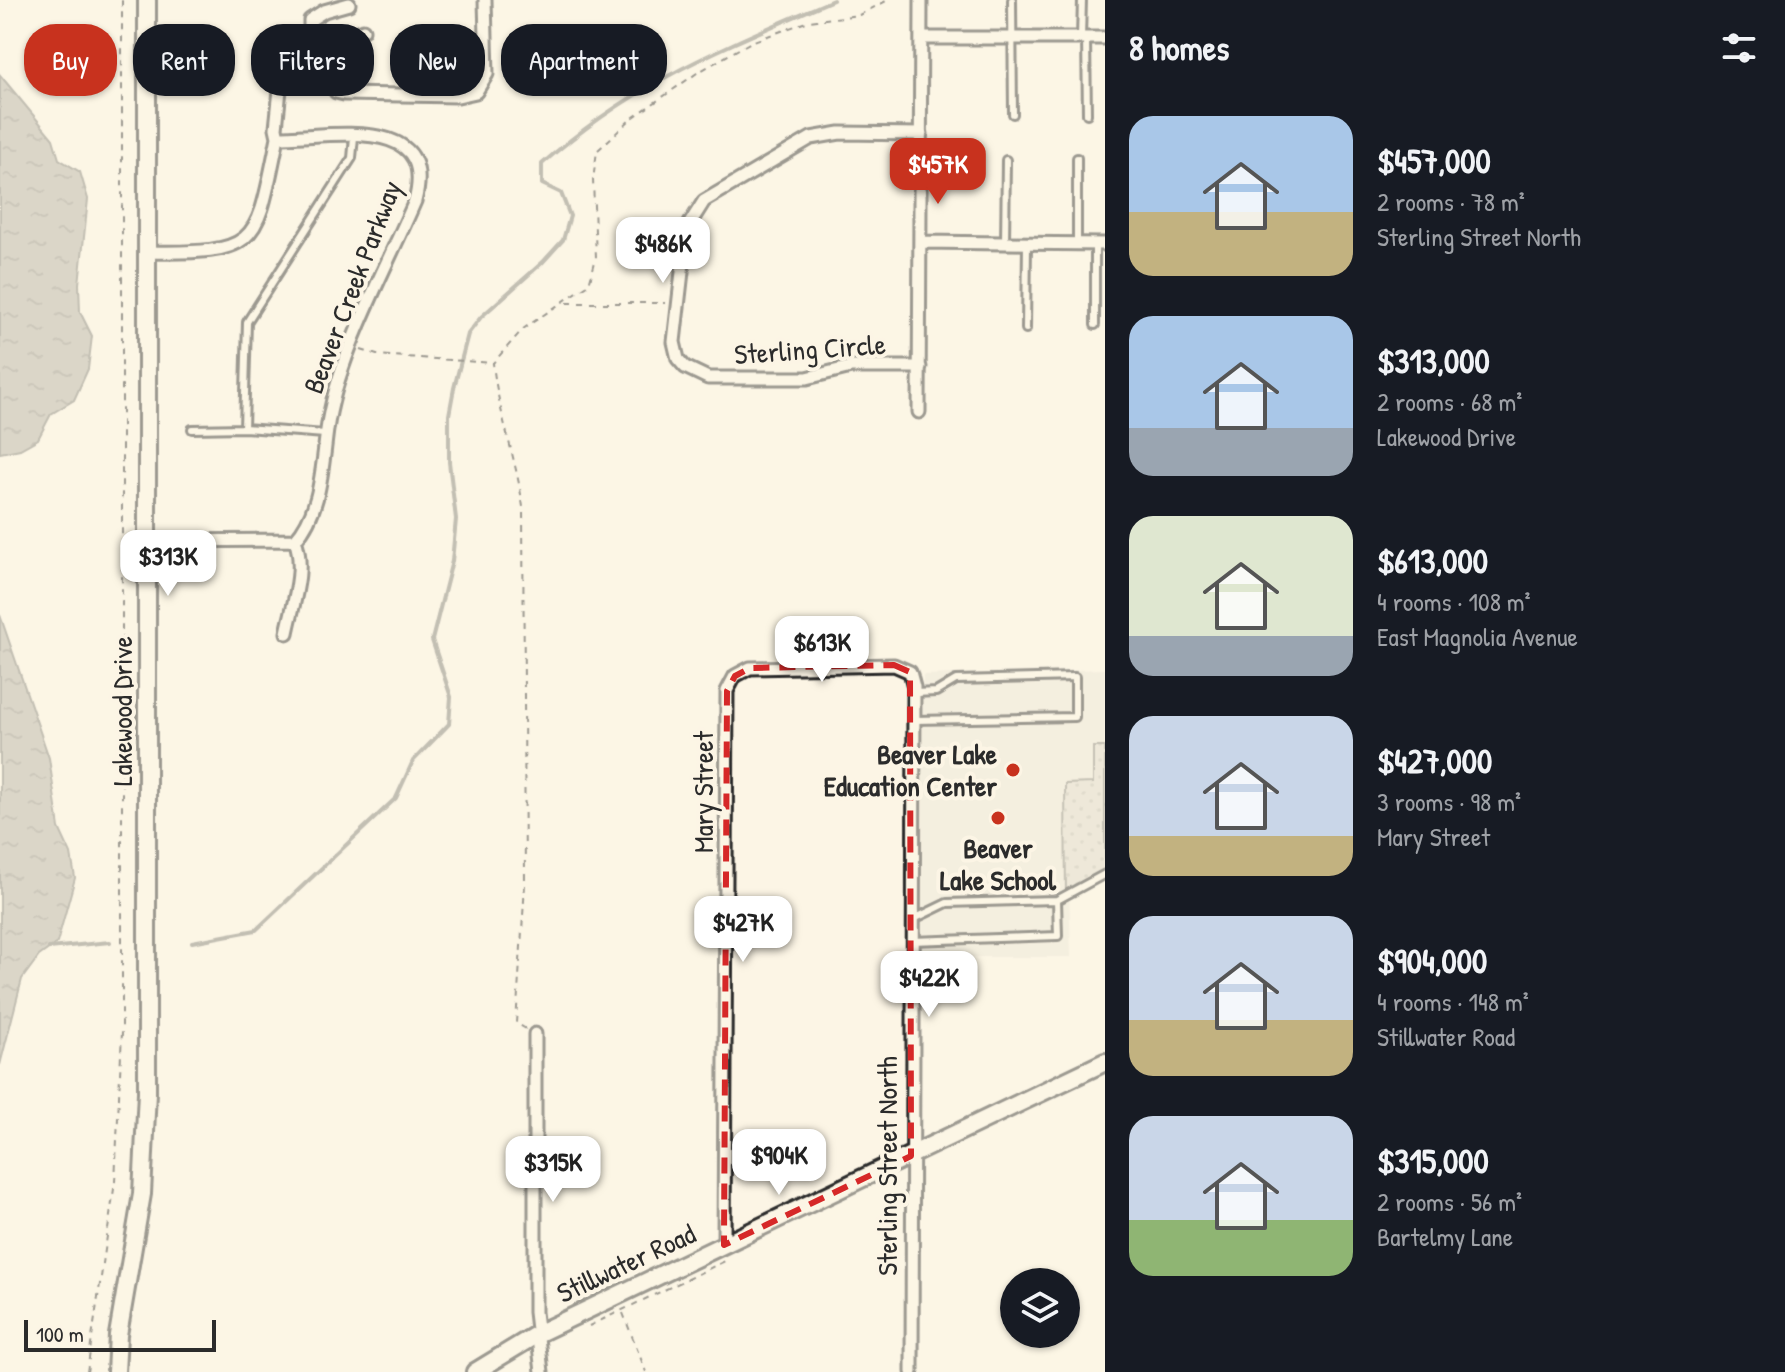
<!DOCTYPE html>
<meta charset="utf-8">
<style>
:root{--surface:#171b24;--page:#20242c;--text:#f1f3f6;--muted:#9ea1a6;--accent:#c8321e}
body{margin:0;font-family:"Patrick Hand",sans-serif;background:var(--page);color:var(--text);height:100vh;display:flex;flex-direction:column;font-size:30px;white-space:nowrap}
*{box-sizing:border-box;margin:0}
p{font-size:26px;color:var(--muted)}
.icon{flex:none;width:44px;height:44px;fill:none;stroke:currentColor;stroke-width:2;stroke-linecap:round;stroke-linejoin:round}
.map{position:relative;flex:1;overflow:hidden}
.drawer{display:flex;flex-direction:column;background:var(--surface);width:680px}
.drawer>*{flex:none}
.top-card{position:absolute;left:24px;top:24px;width:760px;height:72px;display:flex;gap:16px}
.fabs{position:absolute;left:1000px;top:1268px;display:grid;gap:16px}
.fabs a{display:grid;place-items:center;width:80px;height:80px;border-radius:50%;background:var(--surface);box-shadow:0 2px 6px #0004;font-size:40px}
.scale{position:absolute;left:24px;bottom:20px;width:192px;box-sizing:border-box;padding-left:8px;border:4px solid #2b2b2b;border-top:0;font-size:22px;line-height:28px;white-space:nowrap;color:#2b2b2b;-webkit-text-stroke:6px #fcf5e5;paint-order:stroke}
.price{position:absolute;translate:-50% -68px;padding:0 18px;border-radius:16px;background:#fff;color:#222;font-size:26px;line-height:52px;filter:drop-shadow(0 2px 4px #0008)}
.price::after{content:'';position:absolute;left:50%;top:48px;width:24px;height:18px;margin-left:-12px;background:inherit;clip-path:polygon(0 0,100% 0,50% 100%)}
.price.active{background:var(--accent);color:#fff}
ul{padding:0;list-style:none}
li{display:flex;align-items:center;gap:24px;height:200px;padding:0 24px}
li span{display:grid;place-items:center;flex:none;width:224px;height:160px;border-radius:24px;color:#555}
li>.icon{margin-inline-start:auto}
span .icon{width:96px;height:96px;fill:#fffc;stroke-width:1}
li b{font-size:34px}
h2{display:flex;justify-content:space-between;align-items:center;height:96px;padding:0 24px;font-size:34px}
.pill{padding:0 28px;border-radius:32px;background:var(--surface);box-shadow:0 2px 6px #0004;font-size:28px;line-height:72px}
.pill.active{background:var(--accent);color:#fff}
main{display:flex;flex:1;min-height:0}
.map>svg:first-child{display:block}
.built{fill:#ece6d7}
.park{fill:url(#park-dots);stroke:#84827a;stroke-width:2}
.water{fill:url(#water-ripples);stroke:#7d7b74;stroke-width:2}
.lines{fill:none;stroke-linecap:round;stroke-linejoin:round}
.stream{stroke:#7d7b74;stroke-width:4}
.lane-casing{stroke:#2b2b2b;stroke-width:12}
.street-casing{stroke:#2b2b2b;stroke-width:17}
.secondary-casing{stroke:#2b2b2b;stroke-width:22}
.path{stroke:#2b2b2b;stroke-width:2;stroke-dasharray:6 6;stroke-linecap:butt}
.lane{stroke:#fcf5e5;stroke-width:6}
.street{stroke:#fcf5e5;stroke-width:11}
.secondary{stroke:#fcf5e5;stroke-width:16}
.marked{fill:none;stroke:#d62828;stroke-width:6;stroke-dasharray:16 10;stroke-linejoin:round}
.poi-dot{fill:#c8321e;stroke:#fcf5e5;stroke-width:3}
.labels{text-anchor:middle;stroke-width:8;stroke-linejoin:round;paint-order:stroke}
.street-label{font-size:28px;fill:#2b2b2b;stroke:#fcf5e5}
.poi-label{font-size:28px;font-weight:bold;fill:#2b2b2b;stroke:#fcf5e5;text-anchor:end}
</style>
<main>
<div class="map">
<svg width="1105" height="1372" viewBox="0 0 1105 1372">
<defs>
<pattern id="park-dots" width="8" height="8" patternUnits="userSpaceOnUse" patternTransform="scale(2)"><rect width="8" height="8" fill="#ded8ca"/><path d="M2 2h.1M6 6h.1" fill="none" stroke="#bfbaae" stroke-width="1.8" stroke-linecap="round"/></pattern>
<pattern id="water-ripples" width="26" height="14" patternUnits="userSpaceOnUse" patternTransform="scale(2)"><rect width="26" height="14" fill="#b4b0a5"/><path d="M2 4q2-2 4 0t4 0M15 11q2-2 4 0t4 0" fill="none" stroke="#938f87"/></pattern>
</defs>
<rect width="100%" height="100%" fill="#fcf5e5"/>
<filter id="ink" filterUnits="userSpaceOnUse"><feTurbulence type="fractalNoise" baseFrequency=".0125" numOctaves="2"/><feDisplacementMap in="SourceGraphic" scale="16" xChannelSelector="R" yChannelSelector="G"/><feConvolveMatrix kernelMatrix="1 2 1 2 8 2 1 2 1" color-interpolation-filters="sRGB"/></filter>
<g filter="url(#ink)">
<path class="built" d="M1105,669V866L1069,885L1071,957H917L923,675Z"/>
<path class="park" d="M1093,747H1105V874L1066,898L1065,784L1093,783Z"/>
<path class="water" d="M0,75L53,139L59,159L80,172L88,199L79,284L80,312L92,336L88,369L74,400L51,414L38,439L20,449L0,453Z
M0,615L49,758L59,828L71,854L75,878L57,943L39,956L22,979L0,1065Z"/>
<g class="lines">
<path class="stream" d="M192,942L256,930L396,798L413,761L449,724L451,697L432,640L452,561L456,519L449,462V415L454,388L468,334L481,317L543,262L563,240L570,216L561,193L542,184V164C634,82 723,48 833,0
M49,948L110,942"/>
<defs>
<path id="lane" d="M1012,0L1013,114
M1081,38L1082,0
M1086,38L1087,114
M1077,158V244
M1005,243L1006,160
M1095,244V325
M1026,329L1027,244
M192,429L244,428
M325,434L244,428L247,322L352,158L354,137
M914,720L1075,717V677L956,680L936,692L915,693
M1057,900L1105,874
M912,941L1058,936L1057,900L947,903L914,919"/>
<path id="street" d="M921,38H1105
M310,39V20L324,11L349,4
M320,47L363,30
M278,137L276,128L283,61L290,45L310,39L320,47L336,92L344,94L458,96L476,92L487,74L485,0
M921,242L1105,244
M148,252C261,254 256,244 278,137C332,137 438,114 415,201C385,271 337,356 327,430C322,467 321,512 295,540L148,541
M920,367H851L807,378H708L685,367L678,359L674,342L687,228L704,201L811,138L840,133L921,134
M919,412L921,0
M287,633C293,603 306,569 295,540
M535,1034V1312L542,1372
M724,1245L727,691L735,676L750,668L894,665L910,672L914,687L912,1372"/>
<path id="secondary" d="M116,1372L118,1335L142,1194L147,1092V0
M475,1372L539,1333L1105,1062"/>
</defs>
<use href="#lane" class="lane-casing"/>
<use href="#street" class="street-casing"/>
<use href="#secondary" class="secondary-casing"/>
<path class="path" d="M567,303H665
M361,350L377,355L493,363
M526,1029L516,1023L525,885L523,507C516,457 498,412 493,363L523,329L589,284L596,258L593,180L597,151L631,119L697,73L751,42L809,21L859,15L888,0
M623,1313L646,1372
M589,1326L727,1260
M87,1372L115,1182L122,1032V0"/>
<use href="#lane" class="lane"/>
<use href="#street" class="street"/>
<use href="#secondary" class="secondary"/>
</g>
</g>
<path d="M0 0H1105V1372H0ZM894,665L910,672L911,1156L724,1245L727,691L735,676L750,668Z" fill="#fcf5e5" fill-opacity=".55" fill-rule="evenodd"/>
<path class="marked" d="M894,665L910,672L911,1156L724,1245L727,691L735,676L750,668Z"/>
<g class="poi-dot">
<circle cx="1013" cy="770" r="8"/>
<circle cx="998" cy="818" r="8"/>
</g>
<g class="labels">
<g class="street-label">
<text transform="translate(352 287) rotate(-69)" y="10">Beaver Creek Parkway</text>
<text transform="translate(810 349) rotate(-4)" y="10">Sterling Circle</text>
<text transform="translate(122 711) rotate(-90)" y="10">Lakewood Drive</text>
<text transform="translate(703 792) rotate(-90)" y="10">Mary Street</text>
<text transform="translate(887 1166) rotate(-90)" y="10">Sterling Street North</text>
<text transform="translate(626 1263) rotate(-25)" y="10">Stillwater Road</text>
</g>
<g class="poi-label">
<text x="997" y="764">Beaver Lake<tspan x="997" dy="32">Education Center</tspan></text>
<text x="998" y="858" text-anchor="middle">Beaver<tspan x="998" dy="32">Lake School</tspan></text>
</g>
</g>
</svg>
<div class="fabs">
<a><svg class="icon" aria-label="layers" viewBox="0 0 24 24"><path d="M12 4l9 5-9 5-9-5zM3 14l9 5 9-5"/></svg></a>
</div>
<div class="scale">100 m</div>
<b class="price active" style="left:938px;top:206px">$457K</b>
<b class="price" style="left:663px;top:285px">$486K</b>
<b class="price" style="left:168px;top:598px">$313K</b>
<b class="price" style="left:822px;top:684px">$613K</b>
<b class="price" style="left:743px;top:964px">$427K</b>
<b class="price" style="left:929px;top:1019px">$422K</b>
<b class="price" style="left:779px;top:1197px">$904K</b>
<b class="price" style="left:553px;top:1204px">$315K</b>
<div class="top-card">
<a class="pill active">Buy</a>
<a class="pill">Rent</a>
<a class="pill">Filters</a>
<a class="pill">New</a>
<a class="pill">Apartment</a>
</div>
</div>
<section class="drawer">
<h2>8 homes<svg class="icon" aria-label="filters" viewBox="0 0 24 24"><path d="M4 7h16M4 17h16"/><circle cx="9" cy="7" r="2"/><circle cx="15" cy="17" r="2"/></svg></h2>
<ul>
<li><span style="background:linear-gradient(#a9c7e8 60%,#c2b280 0)"><svg class="icon" aria-label="home" viewBox="0 0 24 24"><path d="M3 11l9-7 9 7M6 9v11h12V9"/></svg></span><div><b>$457,000</b><p>2 rooms · 78 m²</p><p>Sterling Street North</p></div></li>
<li><span style="background:linear-gradient(#a9c7e8 70%,#9aa5b1 0)"><svg class="icon" aria-label="home" viewBox="0 0 24 24"><path d="M3 11l9-7 9 7M6 9v11h12V9"/></svg></span><div><b>$313,000</b><p>2 rooms · 68 m²</p><p>Lakewood Drive</p></div></li>
<li><span style="background:linear-gradient(#dfe7d0 75%,#9aa5b1 0)"><svg class="icon" aria-label="home" viewBox="0 0 24 24"><path d="M3 11l9-7 9 7M6 9v11h12V9"/></svg></span><div><b>$613,000</b><p>4 rooms · 108 m²</p><p>East Magnolia Avenue</p></div></li>
<li><span style="background:linear-gradient(#c9d6e8 75%,#c2b280 0)"><svg class="icon" aria-label="home" viewBox="0 0 24 24"><path d="M3 11l9-7 9 7M6 9v11h12V9"/></svg></span><div><b>$427,000</b><p>3 rooms · 98 m²</p><p>Mary Street</p></div></li>
<li><span style="background:linear-gradient(#c9d6e8 65%,#c2b280 0)"><svg class="icon" aria-label="home" viewBox="0 0 24 24"><path d="M3 11l9-7 9 7M6 9v11h12V9"/></svg></span><div><b>$904,000</b><p>4 rooms · 148 m²</p><p>Stillwater Road</p></div></li>
<li><span style="background:linear-gradient(#c9d6e8 65%,#8fb573 0)"><svg class="icon" aria-label="home" viewBox="0 0 24 24"><path d="M3 11l9-7 9 7M6 9v11h12V9"/></svg></span><div><b>$315,000</b><p>2 rooms · 56 m²</p><p>Bartelmy Lane</p></div></li>
</ul>
</section>
</main>
